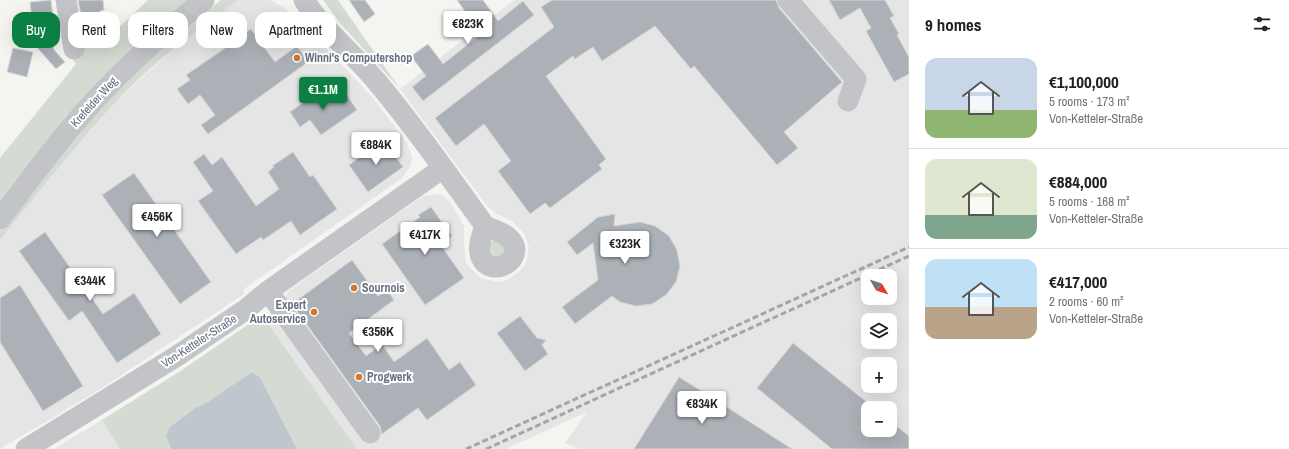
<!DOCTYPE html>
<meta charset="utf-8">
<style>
:root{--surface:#fff;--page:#f6f6f6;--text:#202124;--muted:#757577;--line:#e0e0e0;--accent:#0b8043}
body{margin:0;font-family:"Archivo Narrow",sans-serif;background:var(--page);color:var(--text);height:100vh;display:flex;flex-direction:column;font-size:15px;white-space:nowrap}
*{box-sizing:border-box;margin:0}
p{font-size:13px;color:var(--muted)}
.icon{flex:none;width:22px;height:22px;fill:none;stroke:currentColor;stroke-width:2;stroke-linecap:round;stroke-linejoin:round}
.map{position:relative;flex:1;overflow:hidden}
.sheet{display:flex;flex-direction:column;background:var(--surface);width:380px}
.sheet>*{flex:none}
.top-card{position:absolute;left:12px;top:12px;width:380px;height:36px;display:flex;gap:8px}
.needle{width:26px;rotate:129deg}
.buttons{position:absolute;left:861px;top:269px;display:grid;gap:8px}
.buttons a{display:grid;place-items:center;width:36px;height:36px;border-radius:8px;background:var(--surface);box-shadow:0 4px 16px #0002;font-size:20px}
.price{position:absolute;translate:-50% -34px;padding:0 9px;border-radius:4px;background:#fff;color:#222;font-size:13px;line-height:26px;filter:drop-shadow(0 1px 2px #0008)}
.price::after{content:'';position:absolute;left:50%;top:24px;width:12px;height:9px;margin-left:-6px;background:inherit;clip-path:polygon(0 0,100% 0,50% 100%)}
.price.on{background:var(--accent);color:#fff}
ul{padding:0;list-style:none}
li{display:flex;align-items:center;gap:12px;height:100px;padding:0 16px}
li+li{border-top:1px solid var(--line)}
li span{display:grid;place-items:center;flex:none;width:112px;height:80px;border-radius:12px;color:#555}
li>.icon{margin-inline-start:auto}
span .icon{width:48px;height:48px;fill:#fffc;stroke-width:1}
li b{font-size:17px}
h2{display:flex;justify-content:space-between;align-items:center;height:48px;padding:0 16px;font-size:17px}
.pill{padding:0 14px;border-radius:12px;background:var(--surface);box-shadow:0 4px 16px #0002;font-size:14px;line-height:36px}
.pill.on{background:var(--accent);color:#fff}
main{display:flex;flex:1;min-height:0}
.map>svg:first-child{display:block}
.built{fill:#e4e5e4;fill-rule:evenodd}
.green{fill:#d4dbd2}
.water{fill:#bfc6cd}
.building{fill:#acb1b7;stroke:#d5d6d3}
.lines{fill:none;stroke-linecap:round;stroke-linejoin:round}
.minor{stroke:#c2c4c8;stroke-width:21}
.rail{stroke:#a2a6ac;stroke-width:3;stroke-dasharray:6 3;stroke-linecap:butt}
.poi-dot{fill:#d6762f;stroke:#fff;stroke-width:1.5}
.labels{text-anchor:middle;stroke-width:4;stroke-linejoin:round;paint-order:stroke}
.poi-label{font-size:12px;font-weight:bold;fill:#656f80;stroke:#fff;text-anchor:start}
.street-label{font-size:12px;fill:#656f80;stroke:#fff}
</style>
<main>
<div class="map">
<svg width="909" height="449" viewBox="0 0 909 449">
<rect width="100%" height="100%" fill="#f4f4f1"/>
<path class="built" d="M238,0H271L285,9L309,31L344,67L372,97L407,143L412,157L411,165L402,178L244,289V294L99,390L0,449V240L70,154L114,104L149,71L196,30Z
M514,0H909V449H579L565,443L587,412L506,449H357L268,323L279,315L281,307L288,291L423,196L441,194L451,203L464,226V246L466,263L479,277L488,280L499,282L508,280L519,272L524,266L527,259L529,247L524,233L512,221L495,213L485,203L400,89ZM868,276H890V298H868ZM868,320H890V342H868ZM868,364H890V386H868ZM868,408H890V430H868Z
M102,420L120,449H54Z"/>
<path class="green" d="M148,0H190L0,208V158L76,64L71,57L90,39L98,47Z
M221,0H238C195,31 149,66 113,105C73,148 37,195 0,240V231L66,147L108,98L162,45Z
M323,0H338L400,89L341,24Z
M494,240L501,242L505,248L503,254L498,258L492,257L489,244Z
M262,315L357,449H297L260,377L252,372L205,405L197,407L166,436L171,449H120L102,420L182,370Z"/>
<path class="water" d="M252,372L260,377L297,449H171L166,436L170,427L197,407L205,404Z"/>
<path class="building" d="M51,0L54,26L51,27L54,50L65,62L56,69L35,45L30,2Z
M78,0H103L104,10L100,11L101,17L98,18L99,24L86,27L84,14L81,15Z
M349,0H365L375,14L364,22Z
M457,0H483L498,21L523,1L534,15L423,101L412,87L426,76L411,56L428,44L443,64L481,34Z
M552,0H776L779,8L842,82L784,132L798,148L777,165L694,66L691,69L655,26L602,61L593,47L575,59L573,56L546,76L606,159L599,165L602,169L550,208L545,203L530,214L498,171L511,161L484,124L456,146L435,118L554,27L541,7Z
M829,0H885L894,16L890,18L899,34L897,35L909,57V74L894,82L866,31L871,28L860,8L840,20Z
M251,29L275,62L297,46L308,62L208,134L201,125L215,115L200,95L188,104L177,89L190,80L186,75L231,44L230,43Z
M13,48L33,52L27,77L7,72Z
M325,87L336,102L346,94L357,110L321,135L310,120L300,127L290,112Z
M385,140L391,150H394L395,153L396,157L403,167L368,192L349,165Z
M293,152L310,177L313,175L337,209L300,235L291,221L263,240L261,237L236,254L198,201L213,191L193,162L204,154L212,165L222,157L256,206L279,189L268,172L274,167L272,166Z
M134,173L211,282L180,304L102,195Z
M431,207L452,236L440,244L464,278L425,305L382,244L420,217L418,215Z
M615,214L614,226L640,222L655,226L669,236L677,250L680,266L676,282L666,295L652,304L636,306L620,302L612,296L575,324L562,307L598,280L593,243L577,255L567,242L598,217Z
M45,232L103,314L134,293L161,334L117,363L82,311L69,321L19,251Z
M352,260L378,296L387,290L394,300L349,333L366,356L382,344L394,362L427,338L449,370L460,362L476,385L427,420L418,408L382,434L380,426L292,304Z
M20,285L83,386L43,411L0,342V298Z
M520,316L537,338L546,340L542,345L548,354L525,371L497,333Z
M793,343L868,403V430H890V421L909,436V449H832L757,388Z
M679,377L719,402L792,449H634Z"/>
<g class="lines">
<path class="minor" d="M66,0L74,49
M304,0C324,31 354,54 377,82C416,128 450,178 485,226C493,230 504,232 510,239C528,259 490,280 481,257C477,247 482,235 485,226
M788,0L856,79L848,101
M0,219C26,185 51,150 79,118C117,74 159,36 204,0
M268,291L370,433
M26,449L177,356L245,310L268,291L443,168"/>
<path class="rail" d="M466,449L909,247
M486,449L909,256"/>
</g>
<g class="poi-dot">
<circle cx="297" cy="58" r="4"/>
<circle cx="354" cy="288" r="4"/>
<circle cx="314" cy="312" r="4"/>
<circle cx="359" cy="377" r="4"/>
</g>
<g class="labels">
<g class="poi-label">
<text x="305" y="62">Winni's Computershop</text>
<text x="362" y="292">Sournois</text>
<text x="306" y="309" text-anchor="end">Expert<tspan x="306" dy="14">Autoservice</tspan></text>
<text x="367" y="381">Progwerk</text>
</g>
<g class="street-label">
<text transform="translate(94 102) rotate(-48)" y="4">Krefelder Weg</text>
<text transform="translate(199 341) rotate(-33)" y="4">Von-Ketteler-Straße</text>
</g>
</g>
</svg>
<div class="buttons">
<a><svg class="needle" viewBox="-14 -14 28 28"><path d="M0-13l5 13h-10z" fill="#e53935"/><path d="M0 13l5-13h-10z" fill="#757577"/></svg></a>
<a><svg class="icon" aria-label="layers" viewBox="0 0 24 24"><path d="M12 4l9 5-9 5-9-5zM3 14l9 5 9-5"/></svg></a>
<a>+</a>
<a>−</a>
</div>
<b class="price" style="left:468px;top:45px">€823K</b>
<b class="price on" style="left:323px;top:111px">€1.1M</b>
<b class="price" style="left:376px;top:166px">€884K</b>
<b class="price" style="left:157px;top:238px">€456K</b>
<b class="price" style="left:425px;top:256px">€417K</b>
<b class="price" style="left:625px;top:265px">€323K</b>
<b class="price" style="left:90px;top:302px">€344K</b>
<b class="price" style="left:378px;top:353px">€356K</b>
<b class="price" style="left:702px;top:425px">€834K</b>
<div class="top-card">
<a class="pill on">Buy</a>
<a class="pill">Rent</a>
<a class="pill">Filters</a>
<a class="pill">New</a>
<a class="pill">Apartment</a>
</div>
</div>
<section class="sheet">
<h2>9 homes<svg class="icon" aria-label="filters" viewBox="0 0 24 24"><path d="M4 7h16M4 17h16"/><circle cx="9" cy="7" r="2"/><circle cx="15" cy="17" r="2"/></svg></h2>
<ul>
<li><span style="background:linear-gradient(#c9d6e8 65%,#8fb573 0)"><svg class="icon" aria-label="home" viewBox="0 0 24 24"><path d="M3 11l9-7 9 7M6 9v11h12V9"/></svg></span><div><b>€1,100,000</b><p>5 rooms · 173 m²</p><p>Von-Ketteler-Straße</p></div></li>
<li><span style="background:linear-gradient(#dfe7d0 70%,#7fa58c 0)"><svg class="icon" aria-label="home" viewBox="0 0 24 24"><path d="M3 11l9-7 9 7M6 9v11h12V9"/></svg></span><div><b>€884,000</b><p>5 rooms · 168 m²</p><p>Von-Ketteler-Straße</p></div></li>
<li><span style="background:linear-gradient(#bfe0f5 60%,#b9a48a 0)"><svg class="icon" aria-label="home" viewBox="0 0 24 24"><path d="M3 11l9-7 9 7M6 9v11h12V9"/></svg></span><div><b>€417,000</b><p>2 rooms · 60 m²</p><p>Von-Ketteler-Straße</p></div></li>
</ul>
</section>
</main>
